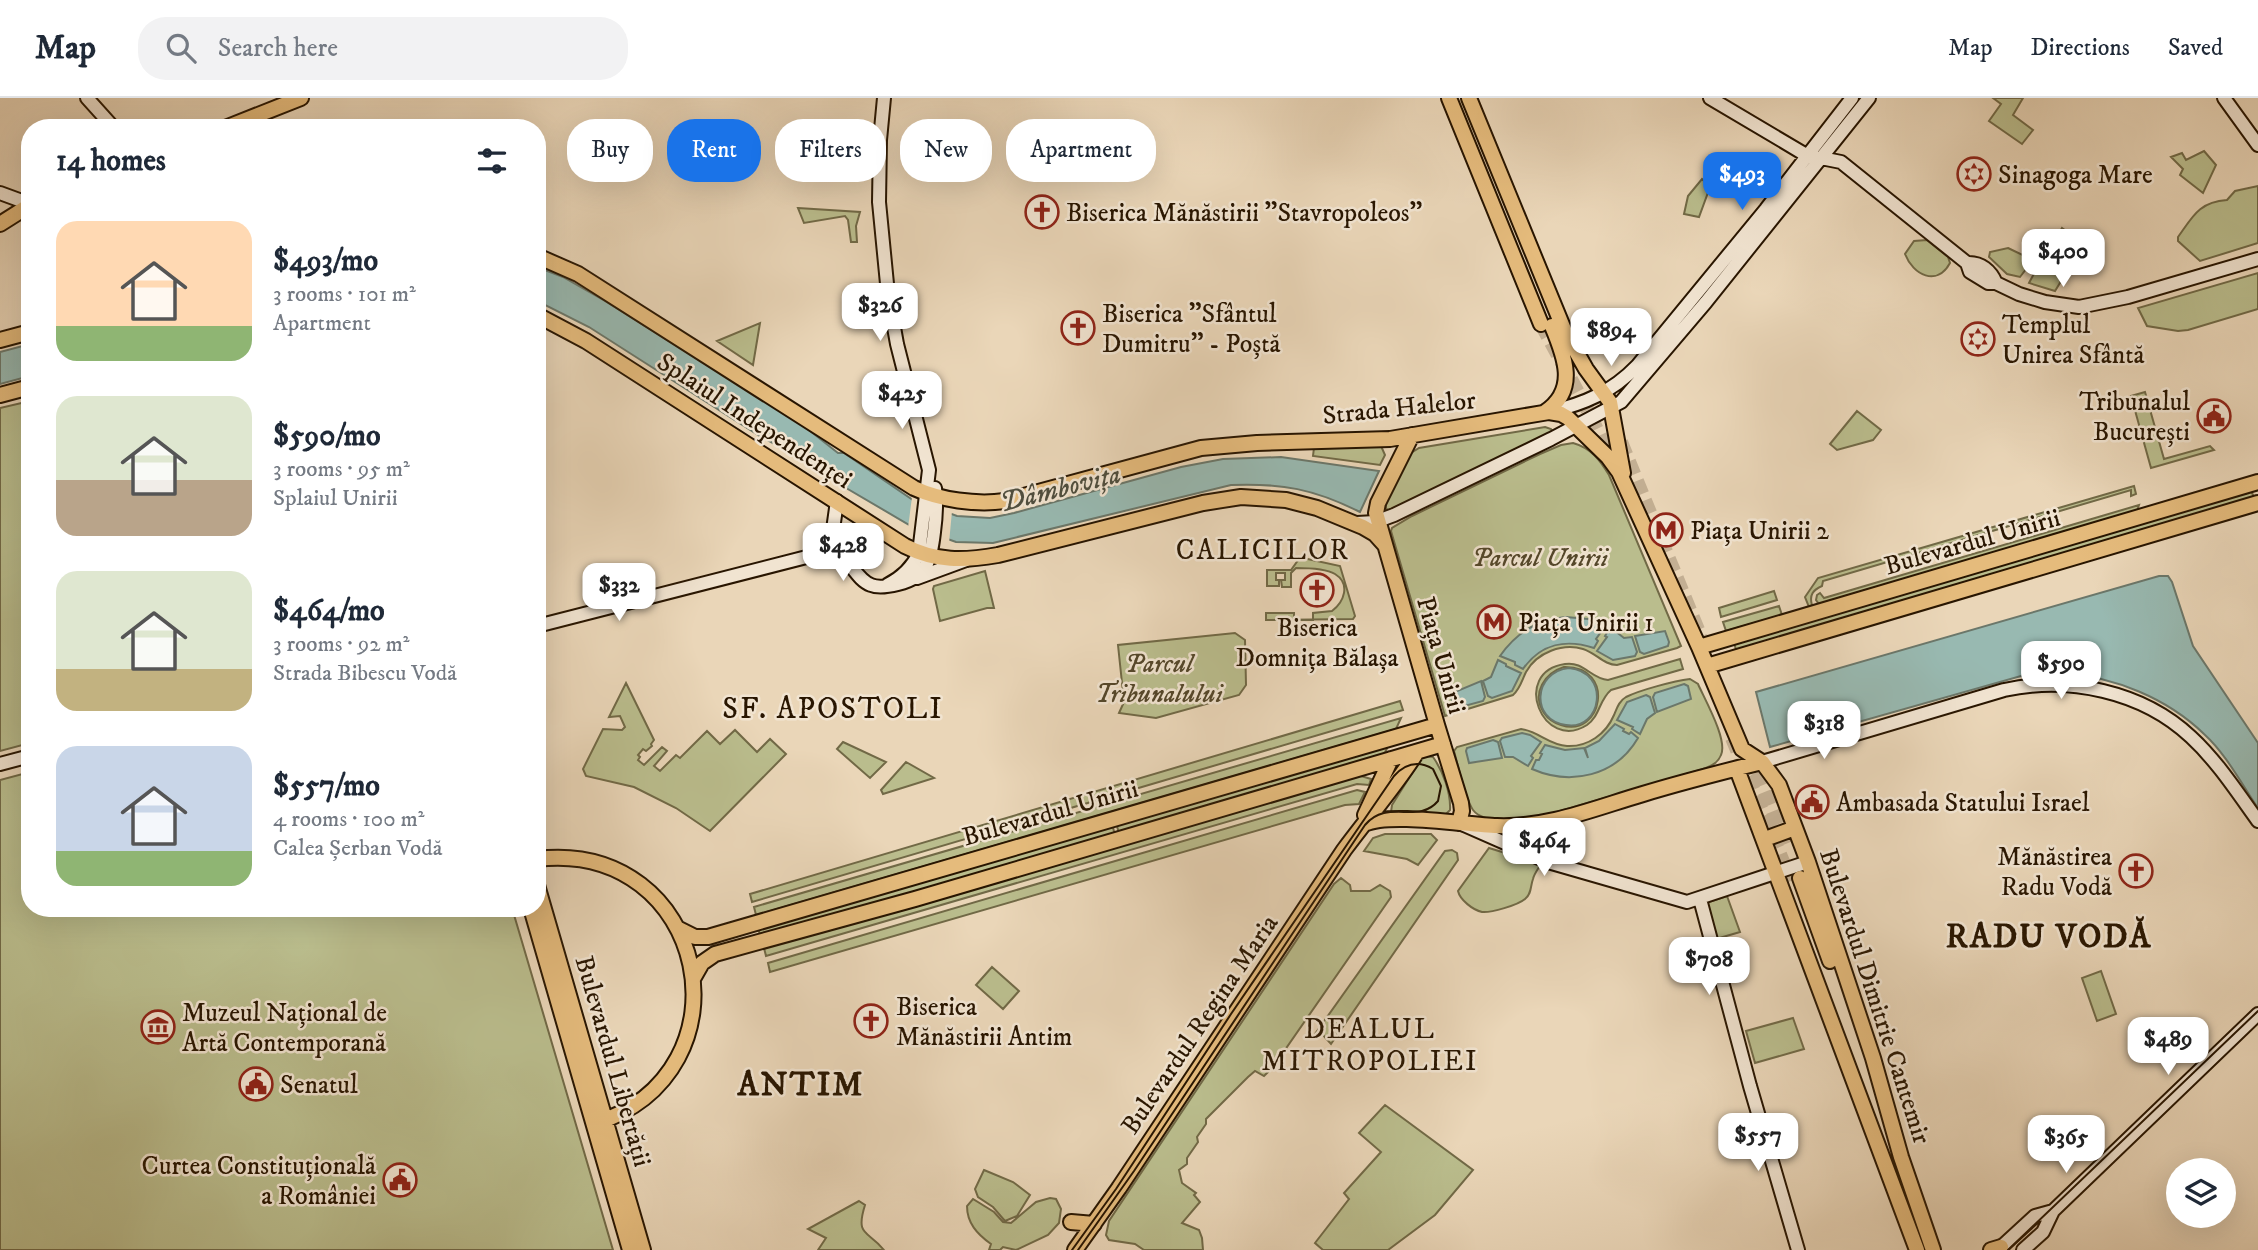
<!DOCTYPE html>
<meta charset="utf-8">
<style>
:root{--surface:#fff;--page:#f2f2f3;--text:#1f2937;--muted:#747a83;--line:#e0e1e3;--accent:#1a73e8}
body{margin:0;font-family:"IM FELL DW Pica",serif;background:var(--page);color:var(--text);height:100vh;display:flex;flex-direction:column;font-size:26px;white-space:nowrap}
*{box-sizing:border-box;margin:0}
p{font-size:23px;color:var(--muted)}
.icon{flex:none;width:38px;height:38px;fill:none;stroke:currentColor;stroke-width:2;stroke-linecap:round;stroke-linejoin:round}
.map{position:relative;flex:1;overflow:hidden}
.sheet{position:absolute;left:21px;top:21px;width:525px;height:798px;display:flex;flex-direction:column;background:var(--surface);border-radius:28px;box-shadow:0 7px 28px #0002}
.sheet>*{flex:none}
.hud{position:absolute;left:567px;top:21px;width:665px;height:63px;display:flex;gap:14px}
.controls{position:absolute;left:2166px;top:1060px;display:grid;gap:14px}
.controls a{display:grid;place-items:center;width:70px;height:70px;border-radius:50%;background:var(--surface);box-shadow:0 7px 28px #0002;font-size:35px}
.price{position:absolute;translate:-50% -60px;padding:0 16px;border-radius:14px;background:#fff;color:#222;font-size:23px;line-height:46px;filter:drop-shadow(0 2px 4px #0008)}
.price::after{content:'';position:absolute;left:50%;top:42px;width:21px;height:16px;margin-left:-10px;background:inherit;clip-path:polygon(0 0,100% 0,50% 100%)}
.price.on{background:var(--accent);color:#fff}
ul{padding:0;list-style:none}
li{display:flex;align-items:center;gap:21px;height:175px;padding:0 35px}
li span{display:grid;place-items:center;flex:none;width:196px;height:140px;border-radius:21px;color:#555}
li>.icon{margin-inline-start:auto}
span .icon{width:84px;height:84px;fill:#fffc;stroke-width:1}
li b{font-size:30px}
h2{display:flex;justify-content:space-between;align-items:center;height:84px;padding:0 35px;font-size:30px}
.pill{padding:0 24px;border-radius:28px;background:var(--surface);box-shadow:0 7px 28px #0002;font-size:24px;line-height:63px}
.pill.on{background:var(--accent);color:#fff}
header{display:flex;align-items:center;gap:42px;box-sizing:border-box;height:98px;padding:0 35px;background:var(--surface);border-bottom:2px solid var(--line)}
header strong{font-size:33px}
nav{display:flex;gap:38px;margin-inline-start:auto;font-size:24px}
.search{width:490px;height:63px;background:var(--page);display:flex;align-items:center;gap:18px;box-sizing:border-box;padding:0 24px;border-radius:28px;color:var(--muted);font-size:26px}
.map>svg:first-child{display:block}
.green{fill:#babd8d;stroke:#716946;stroke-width:2;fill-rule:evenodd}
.water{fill:#98b9b1;stroke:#6b776a;stroke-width:2}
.pier{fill:#ead6b8}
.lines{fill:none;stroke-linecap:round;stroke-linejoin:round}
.primary-tunnel{stroke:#c3af93;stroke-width:14;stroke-dasharray:14 7;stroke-linecap:butt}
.secondary-casing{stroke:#281500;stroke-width:16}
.primary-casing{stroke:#281500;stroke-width:18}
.secondary{stroke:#f1e4d1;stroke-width:12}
.primary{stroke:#e5bb7c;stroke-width:14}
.tram{stroke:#281500;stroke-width:2}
.labels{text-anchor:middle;stroke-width:5;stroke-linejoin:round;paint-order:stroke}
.poi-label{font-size:26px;fill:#281500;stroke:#f1e4d1;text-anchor:start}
.street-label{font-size:26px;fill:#281500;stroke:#f1e4d1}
.park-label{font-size:26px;font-style:italic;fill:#54472a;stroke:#f1e4d1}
.water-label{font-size:28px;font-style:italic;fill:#4f4e3e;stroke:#f1e4d1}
.neighbourhood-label{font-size:28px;letter-spacing:2px;fill:#281500;stroke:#f1e4d1}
.quarter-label{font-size:30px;letter-spacing:2px;fill:#281500;stroke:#f1e4d1}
.district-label{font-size:33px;font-weight:bold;letter-spacing:2px;fill:#281500;stroke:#f1e4d1}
</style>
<header>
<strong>Map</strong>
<div class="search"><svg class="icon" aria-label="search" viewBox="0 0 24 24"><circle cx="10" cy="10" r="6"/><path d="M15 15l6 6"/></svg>Search here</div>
<nav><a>Map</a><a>Directions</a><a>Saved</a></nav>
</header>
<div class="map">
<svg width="2258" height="1152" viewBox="0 0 2258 1152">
<rect width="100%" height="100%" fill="#ead6b8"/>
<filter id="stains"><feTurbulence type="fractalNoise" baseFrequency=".00286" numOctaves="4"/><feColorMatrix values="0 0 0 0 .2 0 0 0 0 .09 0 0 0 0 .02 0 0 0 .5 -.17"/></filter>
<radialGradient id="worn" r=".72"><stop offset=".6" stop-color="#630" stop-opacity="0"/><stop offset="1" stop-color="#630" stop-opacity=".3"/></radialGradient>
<path class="green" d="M1993,0H2023L2013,17L2033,32L2022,46L1989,23L2001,6Z
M2204,53L2216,67L2203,95L2180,77L2183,71L2171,59L2182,55L2186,62Z
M1702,81L1710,89L1699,119L1684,116L1688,98Z
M2258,88V145L2200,163L2178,143V139C2193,118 2199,104 2227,102L2235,93Z
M798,110L860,114L856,128L857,144H851L848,122L845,118L804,125Z
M2062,130L2088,149L2066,175L2055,193L2029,185L2053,140L2056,141Z
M1927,142L1948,159L1950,165C1937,189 1913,177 1905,156L1914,143Z
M2008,150L2033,162L2020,179L2007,176L1989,159L1990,154Z
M2258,175V211L2188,232L2178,233L2147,228L2138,210Z
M760,225L753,267L717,243Z
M2145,294L2164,361L2210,348L2214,352L2151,370L2131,298Z
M30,303V645L0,653V310Z
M1857,313L1881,332L1873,342L1837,352L1830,346Z
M1545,329L1551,331L1553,334L1389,414L1386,410V405L1411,355L1419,350Z
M1573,345C1591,350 1600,362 1609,377L1681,548L1677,550L1617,567C1604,567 1596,555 1583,551C1563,545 1537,554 1526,574C1522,582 1520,591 1513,597L1445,618L1391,433L1392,430L1412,418L1540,356L1561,347Z
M1381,348L1385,357L1380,367L1313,358L1314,350Z
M2134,388L2136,396L2131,398V392L1823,483L1822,488C1813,492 1809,497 1812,507L1809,509L1805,499L1818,480Z
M2251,393L2255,401L1737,555L1734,545Z
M2139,407L2137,413L1819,506L1816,502L1817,497L1820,495L1824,500Z
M1303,460L1340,468L1355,518L1353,521L1266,522V515H1294V522H1313V515L1332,513C1344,504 1351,486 1335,476C1325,470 1307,470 1296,470L1291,475V489H1282L1281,482H1285V475H1276V482H1279V488H1267V472H1291L1299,461Z
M985,473L994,510H987L940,523L933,491L934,488Z
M1774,493L1777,502L1721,519L1719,510Z
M1779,508L1782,517L1726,533L1723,524Z
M1235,535L1245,542L1246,587L1239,597L1156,620L1119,615L1124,604L1118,547Z
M1680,561L1683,571L1611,592C1599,602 1600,618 1587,627C1543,655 1510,574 1565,566C1584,563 1591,581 1608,582ZM1564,569C1617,568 1602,641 1561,627C1554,625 1548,621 1544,615C1531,595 1545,575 1564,569Z
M1690,581L1698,586C1705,602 1728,642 1721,657C1718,665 1711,668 1703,671L1543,718C1526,721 1485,728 1473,712C1465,701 1458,667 1454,653L1457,649L1521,631C1538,633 1549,647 1567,648C1588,649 1606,636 1614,617C1617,610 1619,603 1626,599C1640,592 1674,583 1690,581Z
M626,585L654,642L651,646L652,648L646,653L643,651L638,657L640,659L638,662L644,667L662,649L667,653L654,668L660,673L676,657L680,660L707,633L720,646L735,632L757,654L770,641L786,656L710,733L676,710L634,689L586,678L583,671L603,631L622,632L625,629L620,618L609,619Z
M1400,603L1403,612L752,804L750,796Z
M1401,620L1396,631L756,817L754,809Z
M843,644L886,664L870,680L837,651Z
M1389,646L1383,659L1119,735L1116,725Z
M1426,658L1433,659C1443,673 1451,695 1450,712L1444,718L1391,714L1392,707L1421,661Z
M906,664L934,680L883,696L881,692Z
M30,674V810H512L613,1152H0V682Z
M1355,678H1361L1371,681L1369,687L1357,686L766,858L764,850Z
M1357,692L1365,694L1359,706L1345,707L770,874L768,865Z
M1112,726L1115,737L761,840L758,830Z
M1385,736H1431L1437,742L1418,767L1407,761L1364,753L1373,740Z
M1489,750L1541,766C1538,771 1534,776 1533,781C1530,789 1532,795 1525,801C1518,807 1491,815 1482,814C1473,812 1460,802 1458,793Z
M1452,752L1457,755L1458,762L1331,946L1322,936H1315L1445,753Z
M1341,780L1350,787L1351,793H1370L1380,787L1390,793L1391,799L1280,959L1266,971L1268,974L1264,978L1255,973L1248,979L1206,1021V1026L1197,1039L1198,1044L1187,1060V1066L1179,1072L1182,1085L1196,1095L1194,1097L1200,1104L1182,1125L1199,1132L1202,1140L1203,1152H1144L1135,1146L1109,1142L1106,1137L1109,1123L1334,786Z
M1727,798L1740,834L1716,841L1706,805Z
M992,869L1019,893L1003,911L976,887Z
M2101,873L2116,916L2097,923L2082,880Z
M1793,920L1804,951L1755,965L1746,933Z
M1385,1007L1473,1072L1435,1117L1388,1152H1323L1315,1145L1349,1101L1344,1095L1381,1054L1359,1035Z
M984,1072L1013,1084L1030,1097L1017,1118L1005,1123L993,1109L978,1099L975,1091Z
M1050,1100L1056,1101L1061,1111L1059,1125L1048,1137L1016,1152L1003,1149L1000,1152H989L991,1146C977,1136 967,1125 967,1108L973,1101L994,1114L1003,1124L1011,1125L1036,1104Z
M859,1103L865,1107C855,1139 868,1132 884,1152H818L826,1140L808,1131Z"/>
<path class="water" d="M537,169L563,179L605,203L800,325L838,355H844L913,402L957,418L990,420L1014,415L1181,369L1223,361L1281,359L1379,373L1360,414C1314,391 1282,385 1231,387L993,445L956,444L911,428L829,380L802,361L758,337L589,229L537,203Z
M30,246V278L0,286V254Z
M2159,478H2168L2172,484L2193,548L2258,645V710C2241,685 2226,656 2204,636C2167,600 2114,579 2064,575C2050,574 2035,577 2021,578L1770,649L1756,594Z
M1566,519L1588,521L1606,527L1596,541L1598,543L1594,550C1567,541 1541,545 1523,571L1515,567V564L1500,558C1516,535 1538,521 1566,519Z
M1610,529L1624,540L1632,539L1637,554L1635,558L1613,562L1597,553L1607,539L1605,538Z
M1665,533L1669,544L1668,548L1644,556L1640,554L1635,538Z
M1498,562L1506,566V568L1521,575L1512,593L1492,600L1488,598L1483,583L1491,579Z
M1569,570C1611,574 1602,633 1566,627C1530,622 1533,574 1569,570Z
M1481,583L1485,599L1483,603L1457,610L1454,609L1450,596Z
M1684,586L1688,588L1691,601L1657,614L1653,599L1655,595Z
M1646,597L1650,599L1655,615L1647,621L1640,636L1632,631L1633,629L1617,622L1627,604Z
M1615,626L1624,631L1623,633L1629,636L1631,634L1638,640C1616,678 1571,688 1532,671L1536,662H1539L1542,656L1540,655L1545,647L1565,652L1584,650L1588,660L1585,650L1599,643Z
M1522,635L1530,637L1541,644L1531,658L1533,660L1528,668L1513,659H1505L1500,643L1502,640Z
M1493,642L1498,644L1502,660L1469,665L1466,653L1467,650Z"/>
<path class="pier" d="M912,399L952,413L949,445L908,430Z"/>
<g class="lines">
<path class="primary-tunnel" d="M1541,226L1587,311L1611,361
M1621,344L1701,539
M1732,640L1791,783
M1749,655L1786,746"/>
<defs>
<path id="secondary" d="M87,0L114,30
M884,0L880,42L879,104L888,196L897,246L929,372L919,455C912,470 901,480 887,487
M1710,0L1806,57L1841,64L1967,165L1970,174L1988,185H1996L2019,196L2045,204L2079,209L2128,199L2258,161
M2224,0L2258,47
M0,95L30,106
M1967,165C1981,164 1991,173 1996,185
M1549,314C1584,306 1612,294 1637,268L1766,111L1852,0
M1357,425L1375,424L1394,417L1551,341L1621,304L1706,204L1869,0
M830,453C849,455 854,481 871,487C878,490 890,488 898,486C928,479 931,460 934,434C936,419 937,405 935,390
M830,453L837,403
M917,480L966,462
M537,528L830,453
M1762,664L2004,592C2068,578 2142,593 2191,639C2217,663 2237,694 2258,723
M0,666L30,658
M1464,727L1548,764L1687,804L1808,764
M1700,801L1750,988L1798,1152
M1998,1152L2035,1118L2053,1113
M2023,1152L2043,1134L2053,1113L2258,916"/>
<path id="primary" d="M1449,0L1541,226
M1469,0L1565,234L1586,271L1610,304L1623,375
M225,30L301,0
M0,126L30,107
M537,158L578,176L914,390C940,402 976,407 1005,403L1201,350L1257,345L1390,341L1549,314L1561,316L1568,320L1608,359L1619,374L1699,549L1742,651L1762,664L1779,687L1808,764L1873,960L1901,1059L1933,1152
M537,217L586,243L905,448C936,464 964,463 998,457L1203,405L1241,399L1286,402L1317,410L1363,429L1375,436L1384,446
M0,242L30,234
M0,297L30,289
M1545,314C1578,292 1565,259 1552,228
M1412,337L1378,405L1376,415L1437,627L1461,705L1462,713L1459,725
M1699,549L2258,384
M1707,568L2258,405
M1737,671L1917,1152
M1365,717L1391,661
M1364,726C1390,714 1465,727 1497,728C1548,730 1595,710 1643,696C1682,684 1722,674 1762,664
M1765,741L1795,730
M537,761C707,741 757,974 594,1026
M1800,780L1830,863
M537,787L643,1152
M531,810L630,1152
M679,831L695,839H708L1437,627
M694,879L702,865L715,856L915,801L1443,646
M1071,1124L1094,1126
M1075,1152L1119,1090L1344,752C1369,718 1395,689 1417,654
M1991,1152L2001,1149"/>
</defs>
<use href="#secondary" class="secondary-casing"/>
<use href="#primary" class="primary-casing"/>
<use href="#secondary" class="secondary"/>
<use href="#primary" class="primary"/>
<path class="tram" d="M1072,1152L1116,1091L1231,916L1394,678C1405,666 1418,662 1433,671L1441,688L1438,703C1418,727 1388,700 1365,727L1134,1073L1078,1152
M2008,1152L2258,913"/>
</g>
<defs>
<symbol id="synagogue-ring" viewBox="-11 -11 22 22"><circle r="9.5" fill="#f1e4d1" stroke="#8f2418" stroke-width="1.5"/><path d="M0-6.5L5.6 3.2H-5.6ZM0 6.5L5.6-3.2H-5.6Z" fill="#8f2418"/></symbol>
<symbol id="church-ring" viewBox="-11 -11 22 22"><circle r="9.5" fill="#f1e4d1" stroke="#8f2418" stroke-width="1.5"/><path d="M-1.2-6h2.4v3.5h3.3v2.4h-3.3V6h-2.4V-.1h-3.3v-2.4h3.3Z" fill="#8f2418"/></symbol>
<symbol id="civic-ring" viewBox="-11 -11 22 22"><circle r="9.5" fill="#f1e4d1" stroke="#8f2418" stroke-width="1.5"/><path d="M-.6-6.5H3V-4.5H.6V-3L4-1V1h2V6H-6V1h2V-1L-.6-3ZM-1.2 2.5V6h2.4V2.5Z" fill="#8f2418"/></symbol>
<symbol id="metro-ring" viewBox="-11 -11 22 22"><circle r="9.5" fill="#f1e4d1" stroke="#8f2418" stroke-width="1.5"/><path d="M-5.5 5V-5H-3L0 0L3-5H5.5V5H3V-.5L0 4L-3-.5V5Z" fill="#8f2418"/></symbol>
<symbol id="museum-ring" viewBox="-11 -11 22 22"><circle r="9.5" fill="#f1e4d1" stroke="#8f2418" stroke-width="1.5"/><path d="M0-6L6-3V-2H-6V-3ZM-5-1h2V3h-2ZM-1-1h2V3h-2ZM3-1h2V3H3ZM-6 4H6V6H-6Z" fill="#8f2418"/></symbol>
</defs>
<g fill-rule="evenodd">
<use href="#synagogue-ring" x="1955" y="57" width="38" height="38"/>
<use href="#church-ring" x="1023" y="95" width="38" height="38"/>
<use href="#church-ring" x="1059" y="211" width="38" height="38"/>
<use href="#synagogue-ring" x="1959" y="222" width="38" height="38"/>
<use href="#civic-ring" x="2195" y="299" width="38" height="38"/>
<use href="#metro-ring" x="1647" y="413" width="38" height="38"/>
<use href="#church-ring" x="1298" y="473" width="38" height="38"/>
<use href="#metro-ring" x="1475" y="505" width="38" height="38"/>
<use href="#civic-ring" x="1793" y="685" width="38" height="38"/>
<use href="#church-ring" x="2117" y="754" width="38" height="38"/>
<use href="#church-ring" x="852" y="904" width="38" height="38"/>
<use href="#museum-ring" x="139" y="910" width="38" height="38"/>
<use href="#civic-ring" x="237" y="967" width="38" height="38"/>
<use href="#civic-ring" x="381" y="1063" width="38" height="38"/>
</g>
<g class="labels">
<g class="poi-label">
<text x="1998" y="85">Sinagoga Mare</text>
<text x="1066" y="123">Biserica Mănăstirii "Stavropoleos"</text>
<text x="1102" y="224">Biserica "Sfântul<tspan x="1102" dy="30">Dumitru" - Poștă</tspan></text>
<text x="2002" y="235">Templul<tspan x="2002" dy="30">Unirea Sfântă</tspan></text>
<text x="2190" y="312" text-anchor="end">Tribunalul<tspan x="2190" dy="30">București</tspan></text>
<text x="1690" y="441">Piața Unirii 2</text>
<text x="1518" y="533">Piața Unirii 1</text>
<text x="1317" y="538" text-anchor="middle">Biserica<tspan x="1317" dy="30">Domnița Bălașa</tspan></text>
<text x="1836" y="713">Ambasada Statului Israel</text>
<text x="2112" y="767" text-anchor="end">Mănăstirea<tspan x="2112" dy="30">Radu Vodă</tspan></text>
<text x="896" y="917">Biserica<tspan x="896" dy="30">Mănăstirii Antim</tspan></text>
<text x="182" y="923">Muzeul Național de<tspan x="182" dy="30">Artă Contemporană</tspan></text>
<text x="280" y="995">Senatul</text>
<text x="376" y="1076" text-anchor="end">Curtea Constituțională<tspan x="376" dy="30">a României</tspan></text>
</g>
<g class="street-label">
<text transform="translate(1399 309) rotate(-6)" y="9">Strada Halelor</text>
<text transform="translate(755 322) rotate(33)" y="9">Splaiul Independenței</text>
<text transform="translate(1972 443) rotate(-16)" y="9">Bulevardul Unirii</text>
<text transform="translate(1442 557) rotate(74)" y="9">Piața Unirii</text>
<text transform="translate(1050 714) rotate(-16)" y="9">Bulevardul Unirii</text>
<text transform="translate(1876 898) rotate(72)" y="9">Bulevardul Dimitrie Cantemir</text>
<text transform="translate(1199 926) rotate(-56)" y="9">Bulevardul Regina Maria</text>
<text transform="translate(614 963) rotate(74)" y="9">Bulevardul Libertății</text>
</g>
<g class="park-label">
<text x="1540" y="468">Parcul Unirii</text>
<text x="1159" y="574">Parcul<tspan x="1159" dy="30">Tribunalului</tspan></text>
</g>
<g class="water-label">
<text transform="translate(1060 389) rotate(-14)" y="10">Dâmbovița</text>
</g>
<g class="neighbourhood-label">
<text x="1263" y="461">CALICILOR</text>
<text x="1370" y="940">DEALUL<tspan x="1370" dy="32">MITROPOLIEI</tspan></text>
</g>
<g class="quarter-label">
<text x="833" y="620">SF. APOSTOLI</text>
</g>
<g class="district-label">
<text x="2049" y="849">RADU VODĂ</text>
<text x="801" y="997">ANTIM</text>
</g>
</g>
<rect width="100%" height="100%" filter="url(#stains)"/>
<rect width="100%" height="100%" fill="url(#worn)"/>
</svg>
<div class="controls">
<a><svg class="icon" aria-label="layers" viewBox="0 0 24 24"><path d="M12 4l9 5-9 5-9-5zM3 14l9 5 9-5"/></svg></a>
</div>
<b class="price on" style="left:1742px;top:114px">$493</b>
<b class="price" style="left:2063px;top:191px">$400</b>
<b class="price" style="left:880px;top:245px">$326</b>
<b class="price" style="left:1611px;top:270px">$894</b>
<b class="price" style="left:902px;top:333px">$425</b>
<b class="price" style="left:843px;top:485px">$428</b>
<b class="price" style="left:619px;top:525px">$332</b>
<b class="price" style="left:2061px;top:603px">$590</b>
<b class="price" style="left:1824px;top:663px">$318</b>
<b class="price" style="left:1544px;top:780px">$464</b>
<b class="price" style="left:1709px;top:899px">$708</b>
<b class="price" style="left:2168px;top:979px">$489</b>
<b class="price" style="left:1758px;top:1075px">$557</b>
<b class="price" style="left:2066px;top:1077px">$365</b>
<div class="hud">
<a class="pill">Buy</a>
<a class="pill on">Rent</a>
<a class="pill">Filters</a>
<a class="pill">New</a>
<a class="pill">Apartment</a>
</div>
<section class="sheet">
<h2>14 homes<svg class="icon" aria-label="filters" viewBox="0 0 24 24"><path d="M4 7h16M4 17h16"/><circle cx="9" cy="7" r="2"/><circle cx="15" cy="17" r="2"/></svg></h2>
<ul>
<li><span style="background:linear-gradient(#ffd9b3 75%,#8fb573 0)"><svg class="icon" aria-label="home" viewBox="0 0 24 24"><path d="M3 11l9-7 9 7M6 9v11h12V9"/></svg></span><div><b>$493/mo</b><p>3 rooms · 101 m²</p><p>Apartment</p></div></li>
<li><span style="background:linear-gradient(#dfe7d0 60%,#b9a48a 0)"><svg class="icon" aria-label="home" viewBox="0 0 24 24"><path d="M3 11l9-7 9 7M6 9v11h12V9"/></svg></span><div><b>$590/mo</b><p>3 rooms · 95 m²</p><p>Splaiul Unirii</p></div></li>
<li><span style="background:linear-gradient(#dfe7d0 70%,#c2b280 0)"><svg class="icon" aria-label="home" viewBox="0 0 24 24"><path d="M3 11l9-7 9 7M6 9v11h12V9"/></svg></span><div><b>$464/mo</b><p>3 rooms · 92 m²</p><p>Strada Bibescu Vodă</p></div></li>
<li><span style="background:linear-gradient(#c9d6e8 75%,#8fb573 0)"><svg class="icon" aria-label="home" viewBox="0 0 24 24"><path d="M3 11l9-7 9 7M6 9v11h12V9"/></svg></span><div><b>$557/mo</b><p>4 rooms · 100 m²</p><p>Calea Șerban Vodă</p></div></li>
</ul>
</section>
</div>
